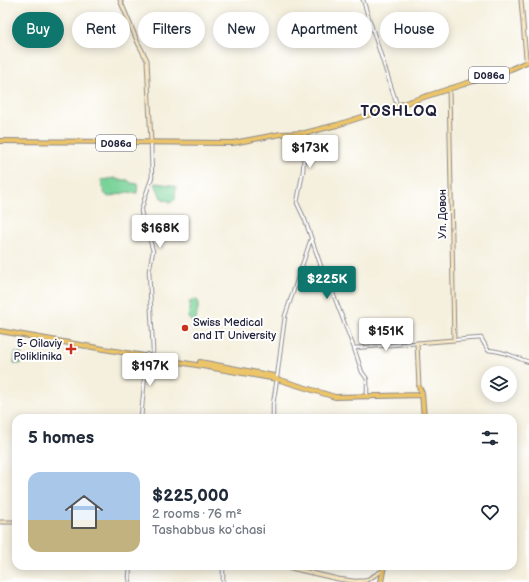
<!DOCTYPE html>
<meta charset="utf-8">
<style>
:root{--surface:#fff;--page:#f2f2f3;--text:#1f2937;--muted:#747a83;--line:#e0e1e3;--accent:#0f766e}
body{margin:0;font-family:"Balsamiq Sans",sans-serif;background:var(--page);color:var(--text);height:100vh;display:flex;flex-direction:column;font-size:15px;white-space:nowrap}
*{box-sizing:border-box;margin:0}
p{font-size:13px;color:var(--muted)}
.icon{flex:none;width:22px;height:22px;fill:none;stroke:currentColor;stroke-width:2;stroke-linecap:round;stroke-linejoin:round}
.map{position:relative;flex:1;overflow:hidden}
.side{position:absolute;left:12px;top:414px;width:505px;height:156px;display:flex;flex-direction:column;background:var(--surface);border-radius:12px;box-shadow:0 2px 10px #0003}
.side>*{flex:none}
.hud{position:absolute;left:12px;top:12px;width:505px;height:36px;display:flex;gap:8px}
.fabs{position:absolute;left:481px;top:366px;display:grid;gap:8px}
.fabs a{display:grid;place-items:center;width:36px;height:36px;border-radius:50%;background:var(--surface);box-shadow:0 2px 10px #0003;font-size:20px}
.price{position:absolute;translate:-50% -34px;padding:0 9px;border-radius:4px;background:#fff;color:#222;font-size:13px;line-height:26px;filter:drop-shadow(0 1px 2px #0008)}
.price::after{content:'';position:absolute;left:50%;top:24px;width:12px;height:9px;margin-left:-6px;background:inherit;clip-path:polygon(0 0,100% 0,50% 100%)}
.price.active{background:var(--accent);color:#fff}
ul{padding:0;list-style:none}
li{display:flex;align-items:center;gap:12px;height:100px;padding:0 16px}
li+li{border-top:1px solid var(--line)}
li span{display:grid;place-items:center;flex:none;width:112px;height:80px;border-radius:12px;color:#555}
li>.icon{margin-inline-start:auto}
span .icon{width:48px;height:48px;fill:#fffc;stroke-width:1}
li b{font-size:17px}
h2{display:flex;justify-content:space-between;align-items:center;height:48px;padding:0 16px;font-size:17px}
.tag{padding:0 14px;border-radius:18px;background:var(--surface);box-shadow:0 2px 10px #0003;font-size:14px;line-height:36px}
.tag.active{background:var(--accent);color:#fff}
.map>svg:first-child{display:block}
.green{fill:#79d399;stroke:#4e7a6a}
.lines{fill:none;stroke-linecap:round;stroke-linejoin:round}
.tertiary-casing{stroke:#8c898c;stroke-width:4.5}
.secondary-casing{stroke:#8c898c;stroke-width:5}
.primary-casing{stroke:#8c898c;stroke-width:6}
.tertiary{stroke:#fff;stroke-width:2.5}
.secondary{stroke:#f8e8c3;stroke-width:3}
.primary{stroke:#edc569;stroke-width:4}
.poi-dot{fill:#c8321e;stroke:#fff;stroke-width:1.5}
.labels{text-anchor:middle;stroke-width:4;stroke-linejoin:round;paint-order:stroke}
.shield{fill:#fff;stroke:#646476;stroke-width:1}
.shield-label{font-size:10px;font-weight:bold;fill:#22223b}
.street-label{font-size:11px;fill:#22223b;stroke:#fff}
.poi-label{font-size:11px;fill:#22223b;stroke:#fff;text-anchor:start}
.district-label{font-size:15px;font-weight:bold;letter-spacing:1px;fill:#22223b;stroke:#fff}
</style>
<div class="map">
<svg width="529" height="582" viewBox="0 0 529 582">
<rect width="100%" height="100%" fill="#fff"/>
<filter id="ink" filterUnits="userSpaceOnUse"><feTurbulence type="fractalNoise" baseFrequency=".025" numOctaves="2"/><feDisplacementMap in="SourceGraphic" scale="8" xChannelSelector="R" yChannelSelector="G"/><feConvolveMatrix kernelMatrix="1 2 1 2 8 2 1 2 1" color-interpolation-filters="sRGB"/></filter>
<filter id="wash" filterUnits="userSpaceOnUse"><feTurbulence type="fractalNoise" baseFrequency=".012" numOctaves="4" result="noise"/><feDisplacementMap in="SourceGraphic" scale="16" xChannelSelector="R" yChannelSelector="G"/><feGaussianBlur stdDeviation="0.9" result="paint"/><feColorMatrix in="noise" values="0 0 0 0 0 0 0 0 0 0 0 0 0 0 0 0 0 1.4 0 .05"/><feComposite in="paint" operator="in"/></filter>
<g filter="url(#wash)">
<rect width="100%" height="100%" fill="#f5f0de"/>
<path class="green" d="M115,178L118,180H128L131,183L138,184L137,193L127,192L109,197C102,194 102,186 101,180Z
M155,183L171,185L176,187L175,200L169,202L167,200L164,201L163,198H161Z
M193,299L197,300L199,303L196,319L192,322L188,318L190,301Z
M15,353L22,354L20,364L14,363Z"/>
</g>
<g filter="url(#ink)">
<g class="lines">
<defs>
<path id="tertiary" d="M363,0L397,105
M305,133L303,171L297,203L305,220L323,272L329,283L354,348L362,372L367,379V395
M151,143L152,177L146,194L141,211L144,227L149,237L153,251L149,271L153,351L151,357
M454,340L481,338L488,350C505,351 513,357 529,362
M354,348L417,343
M277,377L285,316L311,239
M141,418L147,354
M273,418V404L277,379
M130,566L129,577L130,582
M223,566V582"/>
<path id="secondary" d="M120,0L138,43L147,60L151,143
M521,0L526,58L528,62
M419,387L417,343L454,340L449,88
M0,522H16
M282,566L338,579L361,582
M358,581H365L382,571"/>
<path id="primary" d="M0,141L233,143L281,134L305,133L337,125L511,69L529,61
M0,331L277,379L335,397L422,395
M200,362L274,376
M419,387L422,393L424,418
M381,582L384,566"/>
</defs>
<use href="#tertiary" class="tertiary-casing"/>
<use href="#secondary" class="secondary-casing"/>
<use href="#primary" class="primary-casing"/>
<use href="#tertiary" class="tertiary"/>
<use href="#secondary" class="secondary"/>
<use href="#primary" class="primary"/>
</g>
</g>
<g class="poi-dot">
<circle cx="185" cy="328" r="4"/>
<path d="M69 343h4v4h4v4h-4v4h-4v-4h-4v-4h4z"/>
</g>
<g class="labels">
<g class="shield">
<rect x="469" y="67" width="40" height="16" rx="3"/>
<rect x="96" y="135" width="40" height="16" rx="3"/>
</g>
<g class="shield-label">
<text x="489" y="79">D086a</text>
<text x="116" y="147">D086a</text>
</g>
<g class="street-label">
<text transform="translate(442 214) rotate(-90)" y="4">Ул. Довон</text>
</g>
<g class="poi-label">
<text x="193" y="326">Swiss Medical<tspan x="193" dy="13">and IT University</tspan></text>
<text x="62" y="347" text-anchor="end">5- Oilaviy<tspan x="62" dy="13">Poliklinika</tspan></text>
</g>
<g class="district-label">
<text x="399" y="116">TOSHLOQ</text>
</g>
</g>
</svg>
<div class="fabs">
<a><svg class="icon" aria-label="layers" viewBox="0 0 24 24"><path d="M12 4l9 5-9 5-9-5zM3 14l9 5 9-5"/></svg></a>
</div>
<b class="price" style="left:310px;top:169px">$173K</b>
<b class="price" style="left:160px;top:249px">$168K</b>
<b class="price active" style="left:327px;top:300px">$225K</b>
<b class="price" style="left:386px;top:352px">$151K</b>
<b class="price" style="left:150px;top:387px">$197K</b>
<div class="hud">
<a class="tag active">Buy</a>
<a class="tag">Rent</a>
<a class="tag">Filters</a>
<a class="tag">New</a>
<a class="tag">Apartment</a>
<a class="tag">House</a>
</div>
<section class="side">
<h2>5 homes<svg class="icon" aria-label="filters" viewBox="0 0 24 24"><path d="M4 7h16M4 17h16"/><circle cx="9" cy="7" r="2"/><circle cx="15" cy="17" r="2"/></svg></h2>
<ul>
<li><span style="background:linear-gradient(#a9c7e8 60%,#c2b280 0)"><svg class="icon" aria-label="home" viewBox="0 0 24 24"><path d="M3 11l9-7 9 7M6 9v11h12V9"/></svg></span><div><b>$225,000</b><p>2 rooms · 76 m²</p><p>Tashabbus koʻchasi</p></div><svg class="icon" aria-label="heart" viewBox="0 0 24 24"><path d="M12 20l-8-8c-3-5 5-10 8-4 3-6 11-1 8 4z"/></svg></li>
</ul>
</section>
</div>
